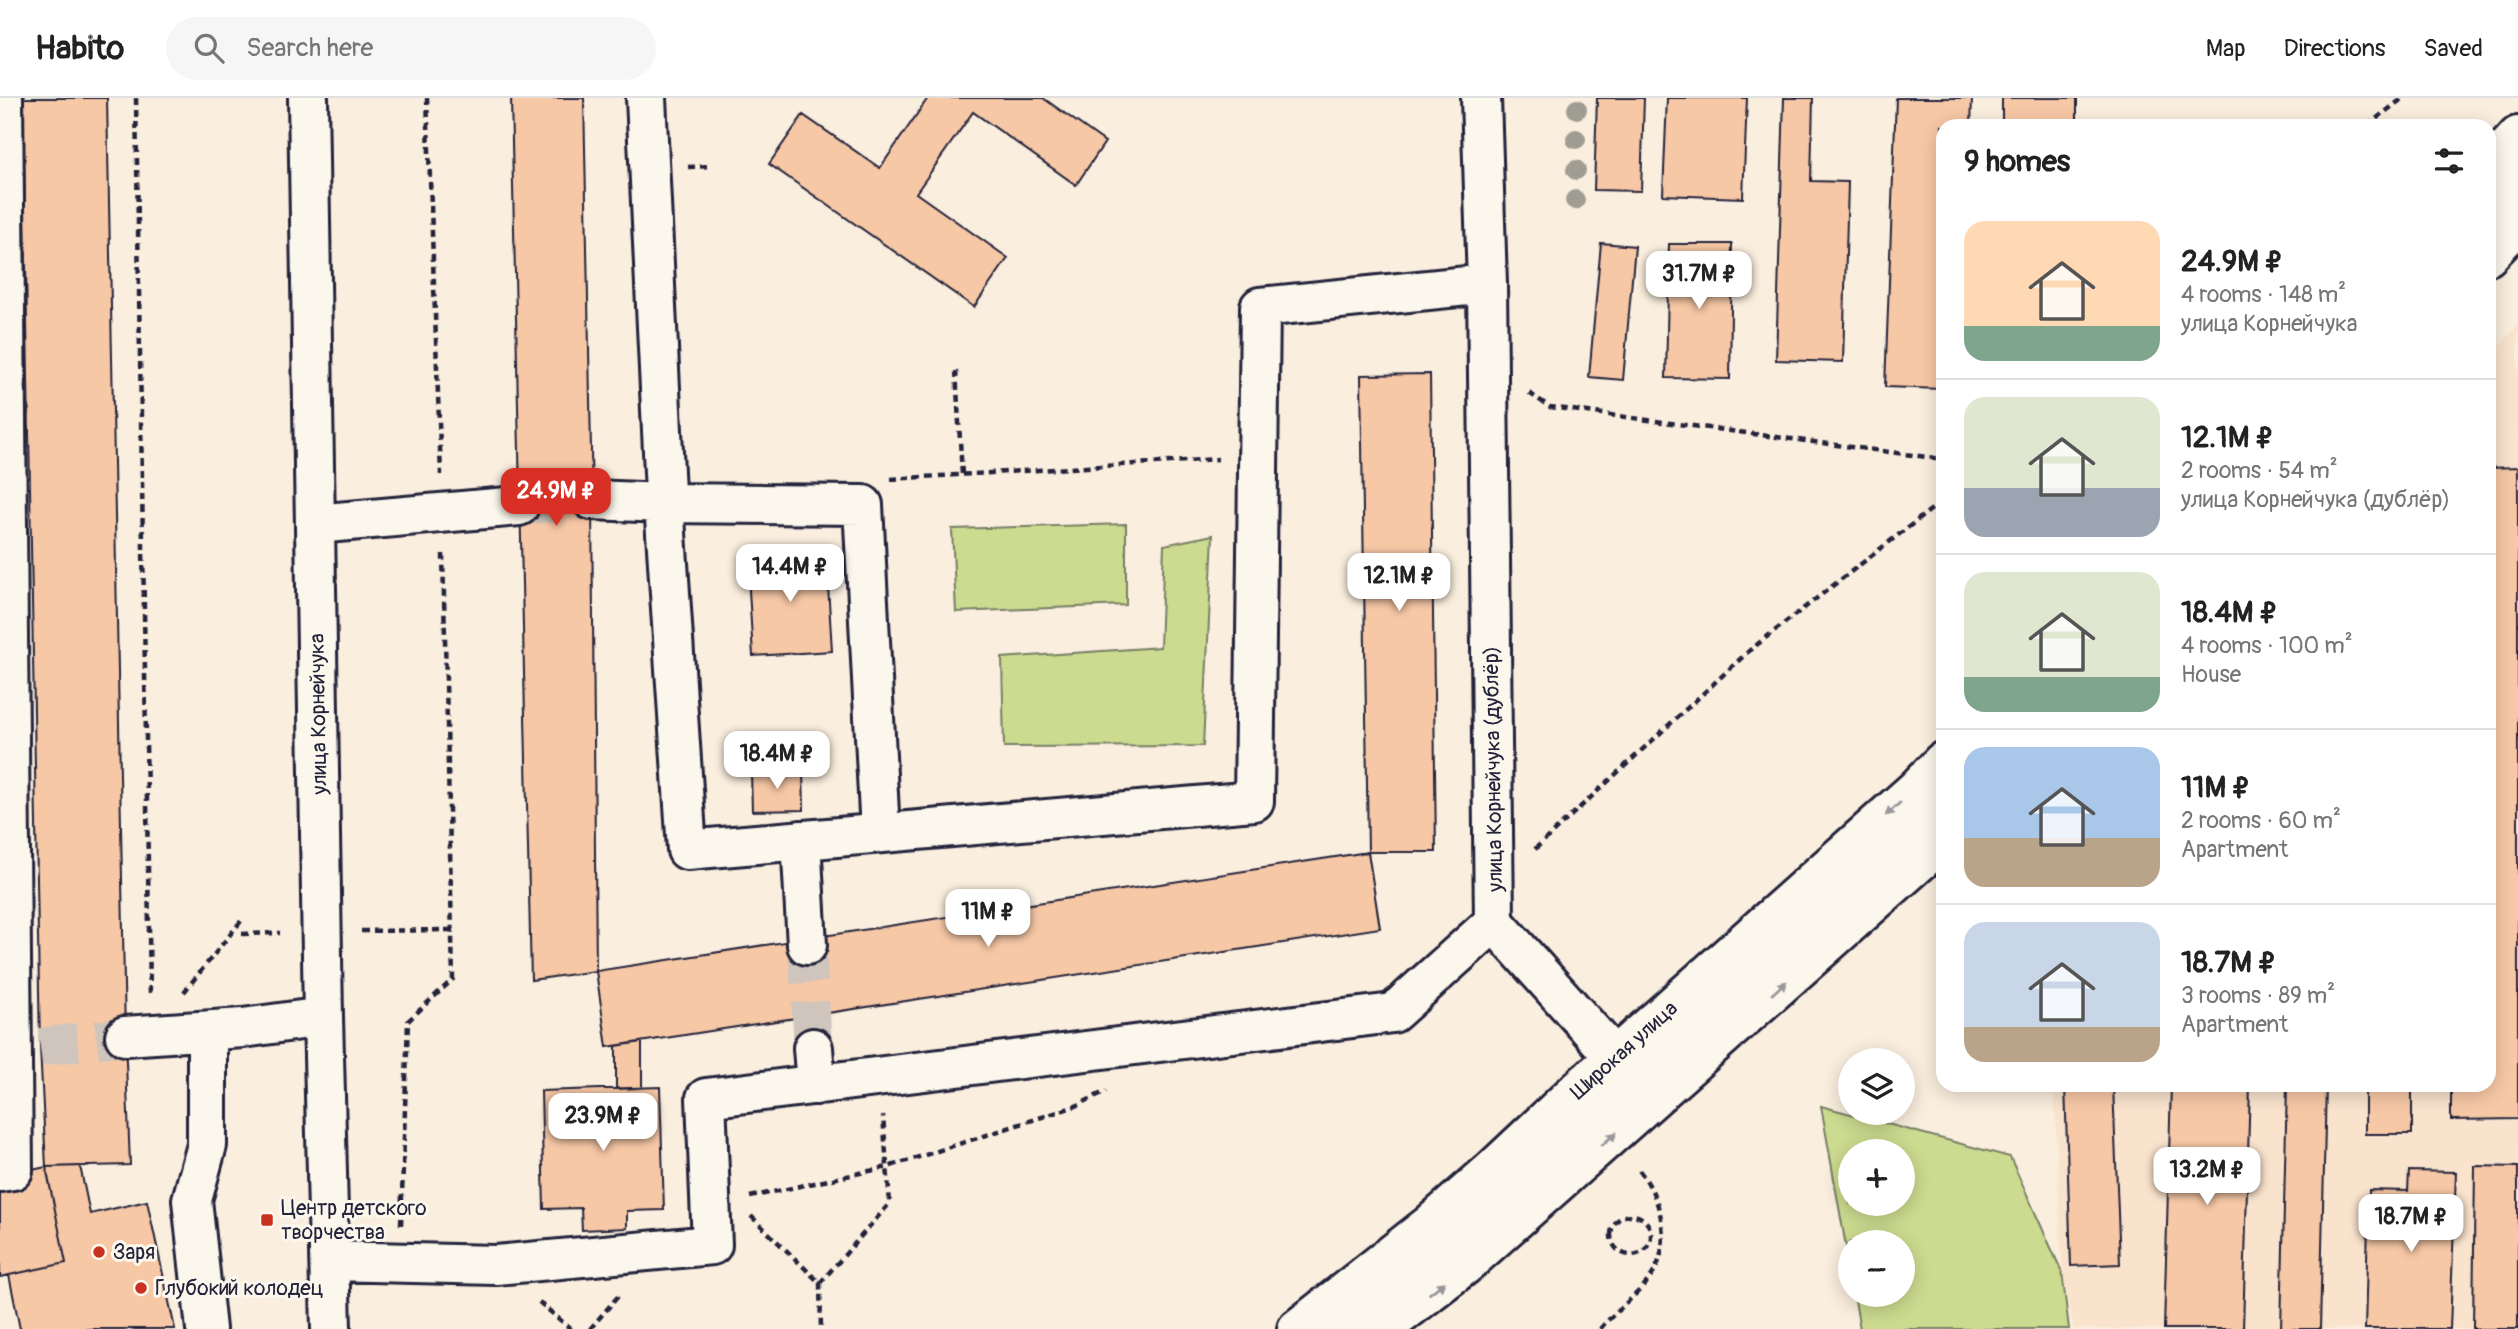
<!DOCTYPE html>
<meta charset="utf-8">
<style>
:root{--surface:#fff;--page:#f6f6f6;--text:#222;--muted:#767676;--line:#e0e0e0;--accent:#d93025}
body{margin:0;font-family:Pangolin,sans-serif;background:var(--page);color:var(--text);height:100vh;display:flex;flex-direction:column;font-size:26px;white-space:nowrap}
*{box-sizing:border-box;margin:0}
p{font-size:23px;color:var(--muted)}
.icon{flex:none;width:38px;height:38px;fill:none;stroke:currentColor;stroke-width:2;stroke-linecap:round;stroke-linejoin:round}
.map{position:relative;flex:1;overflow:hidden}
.side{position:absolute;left:1936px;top:21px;width:560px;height:973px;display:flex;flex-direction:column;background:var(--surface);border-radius:21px;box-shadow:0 4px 18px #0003}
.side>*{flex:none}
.tools{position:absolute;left:1838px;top:950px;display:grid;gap:14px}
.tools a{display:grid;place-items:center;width:77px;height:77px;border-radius:50%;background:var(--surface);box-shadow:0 4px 18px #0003;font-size:35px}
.price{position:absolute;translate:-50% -60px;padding:0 16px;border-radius:14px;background:#fff;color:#222;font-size:23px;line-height:46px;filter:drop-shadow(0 2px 4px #0008)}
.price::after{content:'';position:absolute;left:50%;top:42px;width:21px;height:16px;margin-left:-10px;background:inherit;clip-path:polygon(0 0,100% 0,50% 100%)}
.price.selected{background:var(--accent);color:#fff}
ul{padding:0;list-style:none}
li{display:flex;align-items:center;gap:21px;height:175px;padding:0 28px}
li+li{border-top:2px solid var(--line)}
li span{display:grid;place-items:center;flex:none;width:196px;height:140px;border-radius:21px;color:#555}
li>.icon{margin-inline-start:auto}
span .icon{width:84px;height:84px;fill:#fffc;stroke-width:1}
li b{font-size:30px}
h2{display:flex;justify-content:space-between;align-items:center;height:84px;padding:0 28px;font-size:30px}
header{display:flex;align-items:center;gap:42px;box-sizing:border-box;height:98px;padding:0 35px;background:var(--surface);border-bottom:2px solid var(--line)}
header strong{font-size:33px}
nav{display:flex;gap:38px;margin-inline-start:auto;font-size:24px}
.search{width:490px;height:63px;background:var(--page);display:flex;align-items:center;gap:18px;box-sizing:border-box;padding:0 24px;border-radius:38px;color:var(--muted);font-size:26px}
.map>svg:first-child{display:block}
.built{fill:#f9e3cd}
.green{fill:#ccdb8f;stroke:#777e65;stroke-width:2;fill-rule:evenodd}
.building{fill:#f7c8a6;stroke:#22223b;stroke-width:2}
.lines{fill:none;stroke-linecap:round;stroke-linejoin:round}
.minor-tunnel{stroke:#cfc5bd;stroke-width:38;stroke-dasharray:38 19;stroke-linecap:butt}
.minor-casing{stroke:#22223b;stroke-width:44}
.major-casing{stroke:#22223b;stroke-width:44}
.path{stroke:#22223b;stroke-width:4.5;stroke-dasharray:7 5;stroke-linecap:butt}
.minor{stroke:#fbf7ec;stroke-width:38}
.major{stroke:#fbf7ec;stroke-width:38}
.tree{fill:#9f9d92}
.oneway{fill:#99979c}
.poi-dot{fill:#c8321e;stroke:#fbf7ec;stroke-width:2.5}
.labels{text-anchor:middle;stroke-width:6;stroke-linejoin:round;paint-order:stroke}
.street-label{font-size:21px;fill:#22223b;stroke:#fbf7ec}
.poi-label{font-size:21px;fill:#22223b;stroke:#fbf7ec;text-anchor:start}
</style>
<header>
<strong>Habito</strong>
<div class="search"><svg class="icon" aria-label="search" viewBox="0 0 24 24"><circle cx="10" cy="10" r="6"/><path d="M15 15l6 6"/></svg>Search here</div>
<nav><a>Map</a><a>Directions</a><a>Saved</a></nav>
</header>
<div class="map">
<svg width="2518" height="1231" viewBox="0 0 2518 1231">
<rect width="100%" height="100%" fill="#faeede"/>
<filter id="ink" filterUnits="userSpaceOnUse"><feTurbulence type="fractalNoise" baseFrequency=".0143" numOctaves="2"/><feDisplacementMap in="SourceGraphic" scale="14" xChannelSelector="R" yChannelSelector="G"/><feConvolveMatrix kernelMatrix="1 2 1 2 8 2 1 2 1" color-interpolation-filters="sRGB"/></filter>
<g filter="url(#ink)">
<path class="built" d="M2518,227V1231H2074L2062,1174L2054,987H2488V260Z"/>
<path class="green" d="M1126,426V507L956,514L952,431Z
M1213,437L1203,648L1004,649L1002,560L1160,549L1164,447Z
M1821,1008L2010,1059L2062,1174L2069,1231H1860L1854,1197H1902V1144H1850V1171ZM1850,1054H1902V1106H1850Z"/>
<path class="building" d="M23,0H107L125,938L130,1067L46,1069L40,949Z
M511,0H584L592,402L596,873L531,882Z
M928,0H1043L1105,44L1076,87L973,14L916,95L1008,160L974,209L769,66L803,17L880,70Z
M1597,0H1644L1641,93L1594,92Z
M1667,0H1747L1743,100L1663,97Z
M1784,0H1813L1811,83L1848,84L1843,264L1776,262Z
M1896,0H1972L1971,28H1942V291L1885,289Z
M2002,0H2077V28H2002Z
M1601,145L1635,148L1623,282L1589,279Z
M1669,146H1732L1730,281L1666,280Z
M1430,276L1436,754H1368L1361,277Z
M2518,369V1021L2451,1022V987H2488V370Z
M826,454L832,553L753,558L747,459Z
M751,673H803L804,712L752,713Z
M1368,754L1380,830L607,949L596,873Z
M642,944V990L616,991V948Z
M2065,987H2113L2120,1166L2071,1168Z
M2171,987H2250L2243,1231H2164Z
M2287,987H2326L2320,1231H2281Z
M2365,987H2412V1036H2365Z
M660,989L664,1112L627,1113V1130L582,1132L581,1110L544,1111L541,993Z
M80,1068L90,1116L147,1103L175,1231H20L9,1177L66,1165L46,1069Z
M2475,1068L2518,1069V1231H2473Z
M46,1069L66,1165L0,1179V1079Z
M2409,1073L2456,1074L2450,1231H2365L2369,1092L2408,1093Z"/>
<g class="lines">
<path class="minor-tunnel" d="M519,408L592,402
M807,847L813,950
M40,949L125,938"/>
<defs>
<path id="minor" d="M308,0L323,919L331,1231
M646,0L665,395L664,405L687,752L1254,703L1260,209L1487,186
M1481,0L1487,186L1494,824L1604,947L1612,962
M2488,113L2518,80
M592,402L664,405L863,407L880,735
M315,426L519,408
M801,742L807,847
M125,938L243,930L323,919
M813,950L816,987
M0,1074L13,1072L3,0
M330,1163L496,1167L712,1147L706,1000L1393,915L1494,824
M206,1231L192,1102L207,1047V933
M1337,1231L1445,1144L1633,980L1942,700"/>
<path id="major" d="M2488,71L2518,38
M2488,158L2518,126
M1297,1231L1428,1128L1491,1073L1571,998L1916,691L1942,664
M1382,1231L1464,1168L1942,744"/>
</defs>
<use href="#minor" class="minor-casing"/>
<use href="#major" class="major-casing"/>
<path class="path" d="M136,0L150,897
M427,0L441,377
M2367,28L2403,0
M688,69L710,68
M956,273L962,377
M1529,295L1550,309L1942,361
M891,381L1218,361
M1535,751L1750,552L1942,403
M361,833L451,832
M242,836L280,835
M184,894L241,823
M750,1099L888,1069L1076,1008L1106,993
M1611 1137a20 20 0 1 1 40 0a20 20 0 1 1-40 0Z
M751,1118L820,1185L821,1231
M401,1127L408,923L453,881L443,456
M820,1185L890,1105L883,1018
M539,1204L571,1231
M590,1231L620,1196
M1600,1231C1615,1213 1636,1199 1650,1180C1674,1149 1661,1095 1636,1069"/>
<use href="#minor" class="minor"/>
<use href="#major" class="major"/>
</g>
<g class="tree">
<circle cx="1577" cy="11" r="10"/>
<circle cx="1576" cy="41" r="10"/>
<circle cx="1576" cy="72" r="10"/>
<circle cx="1575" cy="102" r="10"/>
</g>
<defs><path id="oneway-solid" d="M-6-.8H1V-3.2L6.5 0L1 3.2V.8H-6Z" transform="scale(1.75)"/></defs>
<g class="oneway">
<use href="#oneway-solid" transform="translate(1893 711) rotate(138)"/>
<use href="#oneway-solid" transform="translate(1779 890) rotate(-42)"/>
<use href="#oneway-solid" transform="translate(1609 1041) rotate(-41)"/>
<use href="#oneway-solid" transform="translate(1437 1190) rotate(-37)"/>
</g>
</g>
<g class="poi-dot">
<rect x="260" y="1115" width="14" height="14" rx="3.5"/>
<circle cx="99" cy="1154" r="7"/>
<circle cx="141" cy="1190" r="7"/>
</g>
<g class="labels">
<g class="street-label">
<text transform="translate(318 616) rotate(-91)" y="7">улица Корнейчука</text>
<text transform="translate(1493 671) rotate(-91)" y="7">улица Корнейчука (дублёр)</text>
<text transform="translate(1624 952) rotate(-42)" y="7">Широкая улица</text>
</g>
<g class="poi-label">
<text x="281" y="1117">Центр детского<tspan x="281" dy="24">творчества</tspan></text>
<text x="113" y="1161">Заря</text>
<text x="155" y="1197">Глубокий колодец</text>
</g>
</g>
</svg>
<div class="tools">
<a><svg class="icon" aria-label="layers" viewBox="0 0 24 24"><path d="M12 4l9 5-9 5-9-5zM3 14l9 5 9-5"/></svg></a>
<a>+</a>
<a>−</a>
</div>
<b class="price" style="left:1699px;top:213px">31.7M ₽</b>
<b class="price selected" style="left:556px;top:430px">24.9M ₽</b>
<b class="price" style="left:790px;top:506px">14.4M ₽</b>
<b class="price" style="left:1399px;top:515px">12.1M ₽</b>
<b class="price" style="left:777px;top:693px">18.4M ₽</b>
<b class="price" style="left:988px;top:851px">11M ₽</b>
<b class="price" style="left:603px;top:1055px">23.9M ₽</b>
<b class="price" style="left:2207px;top:1109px">13.2M ₽</b>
<b class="price" style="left:2411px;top:1156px">18.7M ₽</b>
<section class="side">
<h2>9 homes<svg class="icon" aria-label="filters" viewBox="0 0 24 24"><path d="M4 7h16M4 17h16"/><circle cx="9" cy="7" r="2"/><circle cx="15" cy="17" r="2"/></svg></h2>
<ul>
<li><span style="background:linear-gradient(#ffd9b3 75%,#7fa58c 0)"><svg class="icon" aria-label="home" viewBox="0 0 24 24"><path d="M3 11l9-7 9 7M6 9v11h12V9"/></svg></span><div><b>24.9M ₽</b><p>4 rooms · 148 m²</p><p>улица Корнейчука</p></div></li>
<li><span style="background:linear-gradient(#dfe7d0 65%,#9aa5b1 0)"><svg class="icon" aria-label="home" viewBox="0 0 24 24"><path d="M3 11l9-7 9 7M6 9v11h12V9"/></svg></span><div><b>12.1M ₽</b><p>2 rooms · 54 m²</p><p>улица Корнейчука (дублёр)</p></div></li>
<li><span style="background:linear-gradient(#dfe7d0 75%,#7fa58c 0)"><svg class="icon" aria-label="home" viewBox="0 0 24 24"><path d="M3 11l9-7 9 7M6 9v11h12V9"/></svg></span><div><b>18.4M ₽</b><p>4 rooms · 100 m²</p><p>House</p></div></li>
<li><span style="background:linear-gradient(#a9c7e8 65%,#b9a48a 0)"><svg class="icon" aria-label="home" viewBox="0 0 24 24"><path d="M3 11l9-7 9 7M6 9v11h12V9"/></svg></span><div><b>11M ₽</b><p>2 rooms · 60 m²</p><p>Apartment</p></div></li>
<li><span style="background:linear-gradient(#c9d6e8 75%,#b9a48a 0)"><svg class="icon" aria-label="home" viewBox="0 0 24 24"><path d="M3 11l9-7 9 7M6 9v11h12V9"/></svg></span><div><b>18.7M ₽</b><p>3 rooms · 89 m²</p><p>Apartment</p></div></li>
</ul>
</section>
</div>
